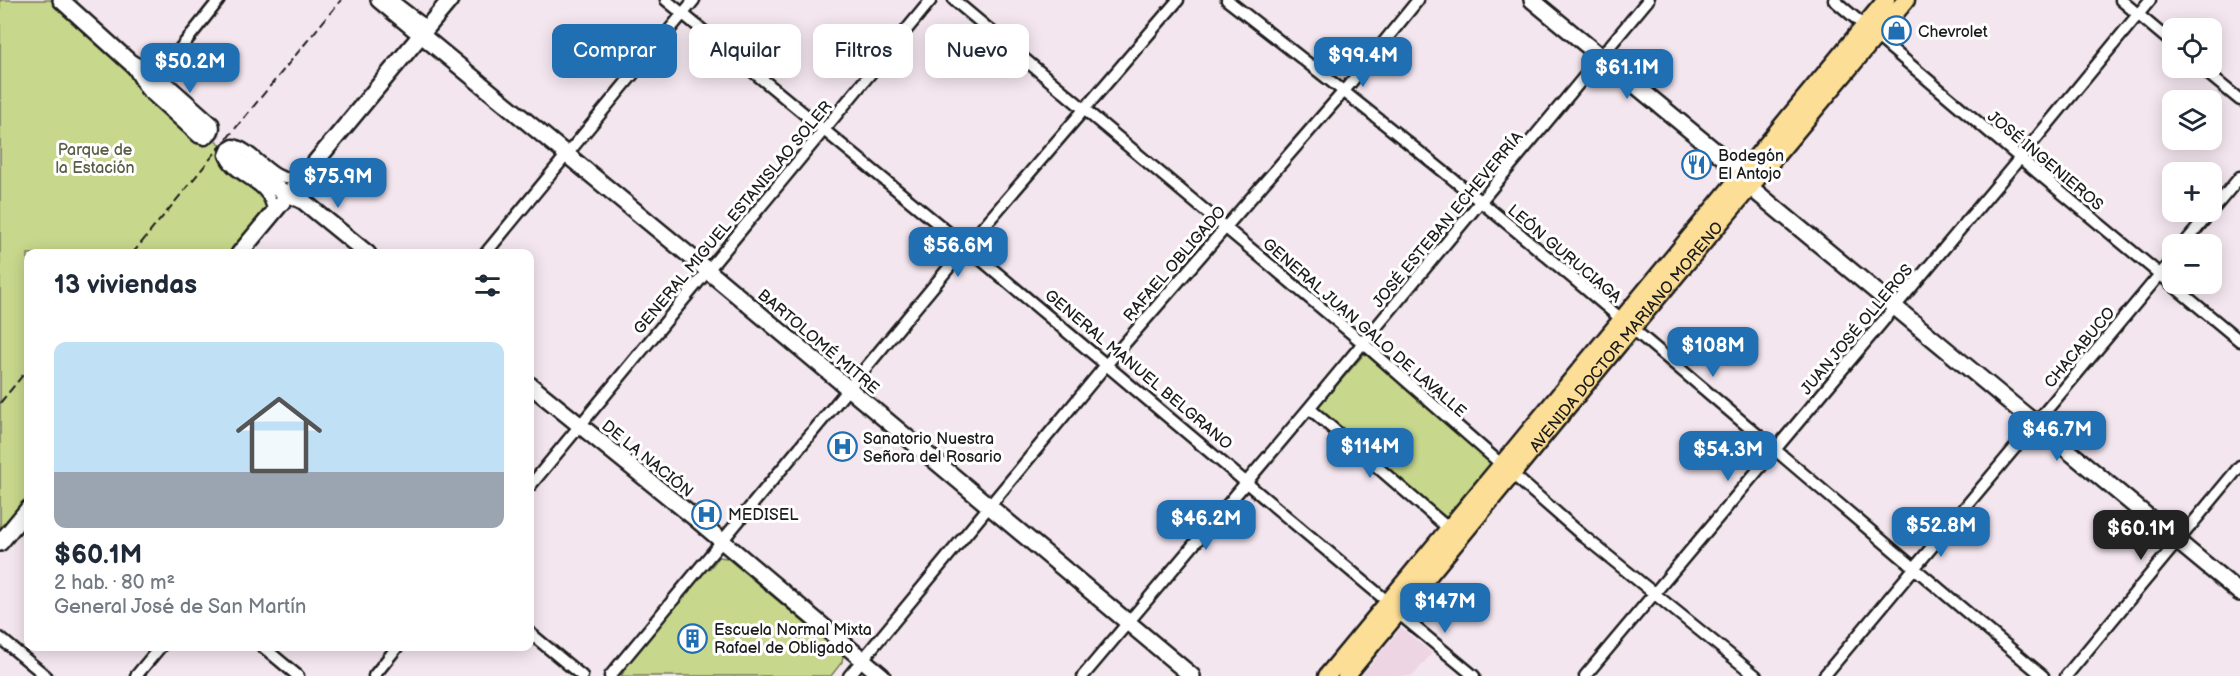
<!DOCTYPE html>
<html lang="es">
<meta charset="utf-8">
<style>
:root{--surface:#fff;--page:#f2f2f3;--text:#1f2937;--muted:#747a83;--line:#e0e1e3;--accent:#1f6fb2}
body{margin:0;font-family:"Balsamiq Sans",sans-serif;background:var(--page);color:var(--text);height:100vh;display:flex;flex-direction:column;font-size:22px;white-space:nowrap}
*{box-sizing:border-box;margin:0}
p{font-size:20px;color:var(--muted)}
.icon{flex:none;width:33px;height:33px;fill:none;stroke:currentColor;stroke-width:2;stroke-linecap:round;stroke-linejoin:round}
.map{position:relative;flex:1;overflow:hidden}
.drawer{position:absolute;left:24px;top:249px;width:510px;height:402px;display:flex;flex-direction:column;background:var(--surface);border-radius:12px;box-shadow:0 3px 15px #0003}
.drawer>*{flex:none}
.top-card{position:absolute;left:552px;top:24px;width:570px;height:54px;display:flex;gap:12px}
.tools{position:absolute;left:2162px;top:18px;display:grid;gap:12px}
.tools a{display:grid;place-items:center;width:60px;height:60px;border-radius:12px;background:var(--surface);box-shadow:0 3px 15px #0003;font-size:30px}
.price{position:absolute;translate:-50% -51px;padding:0 14px;border-radius:12px;background:var(--accent);color:#fff;font-size:20px;line-height:39px;filter:drop-shadow(0 2px 3px #0008)}
.price::after{content:'';position:absolute;left:50%;top:36px;width:18px;height:14px;margin-left:-9px;background:inherit;clip-path:polygon(0 0,100% 0,50% 100%)}
.price.current{background:#222;color:#fff}
ul{padding:0;list-style:none}
li{display:grid;align-content:center;gap:12px;height:318px;padding:0 30px}
li+li{border-top:2px solid var(--line)}
li span{display:grid;place-items:center;height:186px;border-radius:12px;color:#555}
li>.icon{margin-inline-start:auto}
span .icon{width:108px;height:108px;fill:#fffc;stroke-width:1}
li b{font-size:26px}
h2{display:flex;justify-content:space-between;align-items:center;height:72px;padding:0 30px;font-size:26px}
.tag{padding:0 21px;border-radius:12px;background:var(--surface);box-shadow:0 3px 15px #0003;font-size:21px;line-height:54px}
.tag.current{background:var(--accent);color:#fff}
.map>svg:first-child{display:block}
.built{fill:#edd5e4}
.green{fill:#c7d78b;stroke:#727a54;stroke-width:1.5}
.lines{fill:none;stroke-linecap:round;stroke-linejoin:round}
.secondary-tunnel{stroke:#c9bec5;stroke-width:15;stroke-dasharray:15 8;stroke-linecap:butt}
.street-casing{stroke:#1c1c1c;stroke-width:15}
.secondary-casing{stroke:#1c1c1c;stroke-width:20}
.primary-casing{stroke:#1c1c1c;stroke-width:21}
.street{stroke:#fff;stroke-width:10}
.secondary{stroke:#fff;stroke-width:15}
.primary{stroke:#fcde96;stroke-width:16}
.rail{stroke:#1c1c1c;stroke-width:2;stroke-dasharray:9 4.5;stroke-linecap:butt}
.labels{text-anchor:middle;stroke-width:6;stroke-linejoin:round;paint-order:stroke}
.poi-label{font-size:16px;fill:#1c1c1c;stroke:#fff;text-anchor:start}
.park-label{font-size:16px;fill:#585d43;stroke:#fff}
.street-label{font-size:16px;fill:#1c1c1c;stroke:#fff}
</style>
<div class="map">
<svg width="2240" height="676" viewBox="0 0 2240 676">
<rect width="100%" height="100%" fill="#f4e6ef"/>
<filter id="ink" filterUnits="userSpaceOnUse"><feTurbulence type="fractalNoise" baseFrequency=".0167" numOctaves="2"/><feDisplacementMap in="SourceGraphic" scale="12" xChannelSelector="R" yChannelSelector="G"/><feConvolveMatrix kernelMatrix="1 2 1 2 8 2 1 2 1" color-interpolation-filters="sRGB"/></filter>
<g filter="url(#ink)">
<path class="built" d="M1401,628L1432,653L1413,676H1361Z"/>
<path class="green" d="M0,0H61L232,155L289,193L239,253L28,254V509L0,543Z
M1365,353L1495,466L1446,523L1316,409Z
M719,557L727,558L843,655L842,662L831,676H621L624,671L622,669L706,569L710,568Z"/>
<g class="lines">
<path class="secondary-tunnel" d="M205,130L232,155"/>
<defs>
<path id="street" d="M392,0L427,27
M666,0L966,247L1388,602
M954,0L1363,343L1582,535L1756,676
M1227,0C1360,103 1492,209 1620,318C1761,437 1901,558 2043,676
M1834,0L2020,158L2240,341
M2121,0L2172,43
M127,58L159,75L213,123C216,131 211,135 205,139L198,137L146,90Z
M2201,68L2240,100
M159,75L219,0
M273,210C268,179 234,179 225,155L228,148L233,145C253,148 272,182 292,178C296,177 301,174 306,173
M2184,244L2240,177
M485,254L694,0
M1309,408L1449,529
M530,486L931,0
M1398,613L1474,676
M530,633L582,676
M0,638L46,676
M262,646L298,676
M136,676L161,646
M374,676L398,646
M610,676L966,247L1178,0
M849,676L1106,365L1344,91L1418,0
M1083,676L1309,408L1648,0
M1585,676L2020,158L2150,0
M1824,676L2172,260
M2066,676L2240,466"/>
<path id="secondary" d="M61,0L205,130
M379,0L707,270L1192,676
M1532,0L1743,174L1750,187L2240,593
M232,155L274,187L303,201L368,254
M239,254L450,0
M530,385L696,519L882,676
M0,543L28,509"/>
<g id="primary">
<path d="M1327,676L1886,0"/>
<path id="s1" d="M1346,676L1632,328L1906,0"/>
</g>
</defs>
<use href="#street" class="street-casing"/>
<use href="#secondary" class="secondary-casing"/>
<use href="#primary" class="primary-casing"/>
<use href="#street" class="street"/>
<use href="#secondary" class="secondary"/>
<use href="#primary" class="primary"/>
<path class="rail" d="M132,254L341,0
M0,403L28,369"/>
</g>
</g>
<defs>
<symbol id="shop-ring" viewBox="-11 -11 22 22"><circle r="9.5" fill="#fff" stroke="#1f6fb2" stroke-width="1.5"/><path d="M-5-2.5h2.3a2.7 3.5 0 0 1 5.4 0H5L5.5 6h-11ZM-1.5-2.5h3a1.5 2.3 0 0 0-3 0Z" fill="#1f6fb2"/></symbol>
<symbol id="restaurant-ring" viewBox="-11 -11 22 22"><circle r="9.5" fill="#fff" stroke="#1f6fb2" stroke-width="1.5"/><path d="M-5-6h1v4h1v-4h1v4h1v-4h1v5L-1.5 .5V6h-2V.5L-5-1ZM5-6V6H3V1.5H1.5Q1.5-4 5-6Z" fill="#1f6fb2"/></symbol>
<symbol id="hospital-ring" viewBox="-11 -11 22 22"><circle r="9.5" fill="#fff" stroke="#1f6fb2" stroke-width="1.5"/><path d="M-5-5h3v3.5h4V-5h3V5h-3V1.5h-4V5h-3Z" fill="#1f6fb2"/></symbol>
<symbol id="building-ring" viewBox="-11 -11 22 22"><circle r="9.5" fill="#fff" stroke="#1f6fb2" stroke-width="1.5"/><path d="M-4-6H4V6H1V3H-1V6H-4ZM-2.5-4.3h1.7v1.8h-1.7ZM.8-4.3h1.7v1.8H.8ZM-2.5-1h1.7V.8h-1.7ZM.8-1h1.7V.8H.8Z" fill="#1f6fb2"/></symbol>
</defs>
<g fill-rule="evenodd">
<use href="#shop-ring" x="1880" y="14" width="33" height="33"/>
<use href="#restaurant-ring" x="1680" y="148" width="33" height="33"/>
<use href="#hospital-ring" x="826" y="430" width="33" height="33"/>
<use href="#hospital-ring" x="690" y="498" width="33" height="33"/>
<use href="#building-ring" x="676" y="622" width="33" height="33"/>
</g>
<g class="labels">
<g class="poi-label">
<text x="1918" y="37">Chevrolet</text>
<text x="1718" y="161">Bodegón<tspan x="1718" dy="18">El Antojo</tspan></text>
<text x="863" y="444">Sanatorio Nuestra<tspan x="863" dy="18">Señora del Rosario</tspan></text>
<text x="728" y="520">MEDISEL</text>
<text x="714" y="635">Escuela Normal Mixta<tspan x="714" dy="18">Rafael de Obligado</tspan></text>
</g>
<g class="park-label">
<text x="95" y="155">Parque de<tspan x="95" dy="18">la Estación</tspan></text>
</g>
<g class="street-label">
<text transform="translate(2046 160) rotate(40)" y="6">JOSÉ INGENIEROS</text>
<text transform="translate(732 217) rotate(-50)" y="6">GENERAL MIGUEL ESTANISLAO SOLER</text>
<text transform="translate(1447 219) rotate(-50)" y="6">JOSÉ ESTEBAN ECHEVERRÍA</text>
<text transform="translate(1565 253) rotate(40)" y="6">LEÓN GURUCIAGA</text>
<text transform="translate(1174 263) rotate(-49)" y="6">RAFAEL OBLIGADO</text>
<text transform="translate(1365 327) rotate(41)" y="6">GENERAL JUAN GALO DE LAVALLE</text>
<text transform="translate(1856 329) rotate(-50)" y="6">JUAN JOSÉ OLLEROS</text>
<text dy="6" stroke="none"><textPath href="#s1" startOffset="440">AVENIDA DOCTOR MARIANO MORENO</textPath></text>
<text transform="translate(819 341) rotate(40)" y="6">BARTOLOMÉ MITRE</text>
<text transform="translate(2079 347) rotate(-50)" y="6">CHACABUCO</text>
<text transform="translate(1139 369) rotate(40)" y="6">GENERAL MANUEL BELGRANO</text>
<text transform="translate(648 458) rotate(39)" y="6">DE LA NACIÓN</text>
</g>
</g>
</svg>
<div class="tools">
<a><svg class="icon" aria-label="locate" viewBox="0 0 24 24"><circle cx="12" cy="12" r="6"/><path d="M12 2v4M12 18v4M2 12h4M18 12h4"/></svg></a>
<a><svg class="icon" aria-label="layers" viewBox="0 0 24 24"><path d="M12 4l9 5-9 5-9-5zM3 14l9 5 9-5"/></svg></a>
<a>+</a>
<a>−</a>
</div>
<b class="price" style="left:1363px;top:88px">$99.4M</b>
<b class="price" style="left:190px;top:94px">$50.2M</b>
<b class="price" style="left:1627px;top:100px">$61.1M</b>
<b class="price" style="left:338px;top:209px">$75.9M</b>
<b class="price" style="left:958px;top:278px">$56.6M</b>
<b class="price" style="left:1713px;top:378px">$108M</b>
<b class="price" style="left:2057px;top:462px">$46.7M</b>
<b class="price" style="left:1370px;top:479px">$114M</b>
<b class="price" style="left:1728px;top:482px">$54.3M</b>
<b class="price" style="left:1206px;top:551px">$46.2M</b>
<b class="price" style="left:1941px;top:558px">$52.8M</b>
<b class="price current" style="left:2141px;top:561px">$60.1M</b>
<b class="price" style="left:1445px;top:634px">$147M</b>
<div class="top-card">
<a class="tag current">Comprar</a>
<a class="tag">Alquilar</a>
<a class="tag">Filtros</a>
<a class="tag">Nuevo</a>
</div>
<section class="drawer">
<h2>13 viviendas<svg class="icon" aria-label="filters" viewBox="0 0 24 24"><path d="M4 7h16M4 17h16"/><circle cx="9" cy="7" r="2"/><circle cx="15" cy="17" r="2"/></svg></h2>
<ul>
<li><span style="background:linear-gradient(#bfe0f5 70%,#9aa5b1 0)"><svg class="icon" aria-label="home" viewBox="0 0 24 24"><path d="M3 11l9-7 9 7M6 9v11h12V9"/></svg></span><div><b>$60.1M</b><p>2 hab. · 80 m²</p><p>General José de San Martín</p></div></li>
</ul>
</section>
</div>
